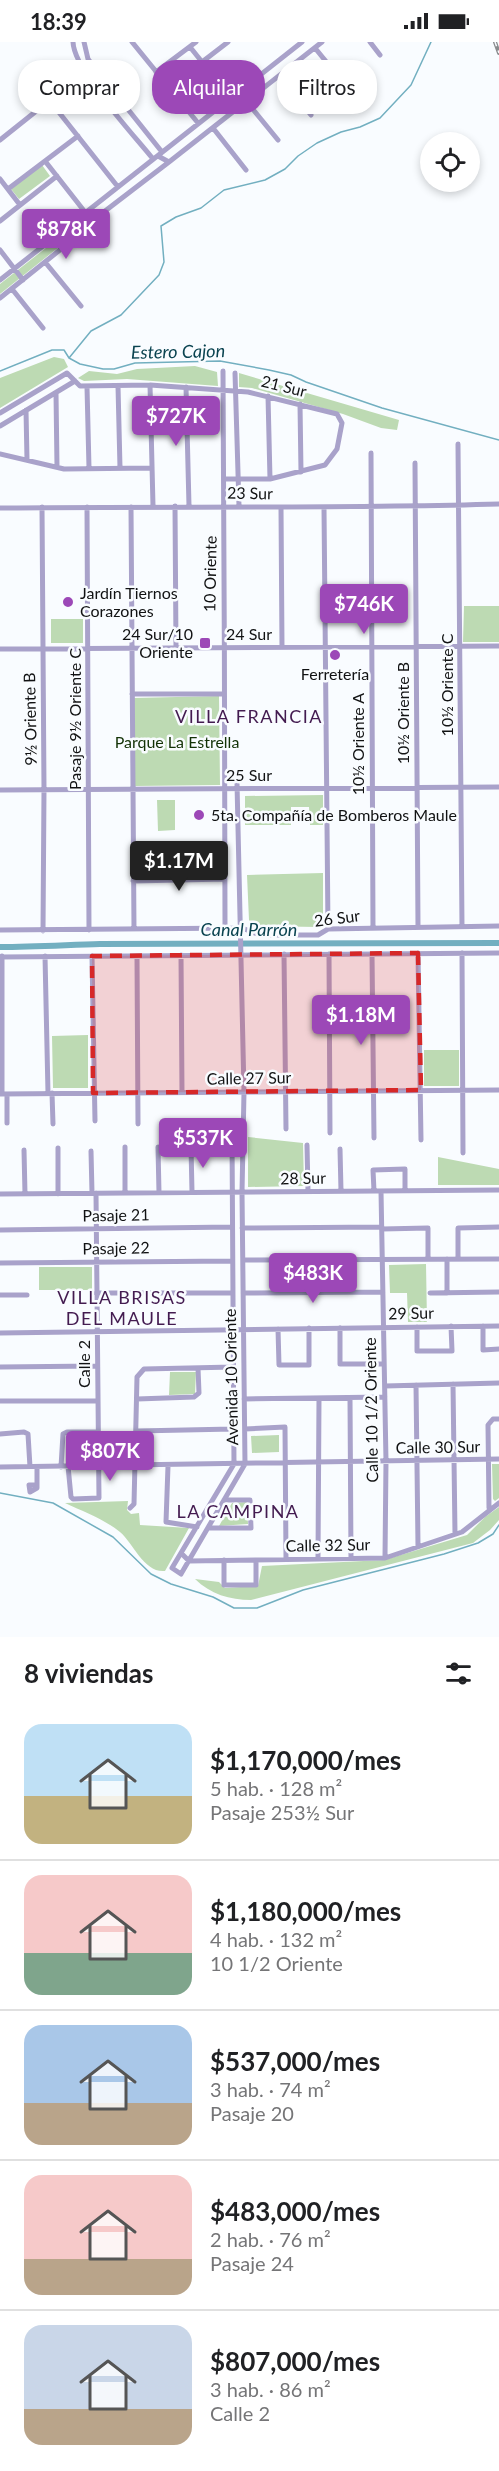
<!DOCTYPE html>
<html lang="es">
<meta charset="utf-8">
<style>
:root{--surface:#fff;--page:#f6f6f6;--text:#202124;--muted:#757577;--line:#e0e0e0;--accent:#9c48b7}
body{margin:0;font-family:Lato,sans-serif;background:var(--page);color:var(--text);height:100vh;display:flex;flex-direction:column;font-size:22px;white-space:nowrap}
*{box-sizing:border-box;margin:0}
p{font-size:20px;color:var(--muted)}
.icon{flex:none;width:33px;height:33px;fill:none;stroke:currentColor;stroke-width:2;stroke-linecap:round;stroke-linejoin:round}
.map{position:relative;height:1595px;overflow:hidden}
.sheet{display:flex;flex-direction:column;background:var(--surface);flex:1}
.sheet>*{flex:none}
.hud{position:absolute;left:18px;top:18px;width:464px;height:54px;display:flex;gap:12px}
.fabs{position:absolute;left:420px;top:90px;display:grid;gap:12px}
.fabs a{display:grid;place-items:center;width:60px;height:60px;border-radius:50%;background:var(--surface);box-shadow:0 3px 9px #0003;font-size:30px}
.price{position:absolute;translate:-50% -51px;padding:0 14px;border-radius:6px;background:var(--accent);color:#fff;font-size:20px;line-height:39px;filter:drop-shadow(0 2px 3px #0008)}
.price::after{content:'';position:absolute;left:50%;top:36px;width:18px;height:14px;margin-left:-9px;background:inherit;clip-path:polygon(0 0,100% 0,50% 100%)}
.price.on{background:#222;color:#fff}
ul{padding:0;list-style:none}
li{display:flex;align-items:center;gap:18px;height:150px;padding:0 24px}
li+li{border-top:2px solid var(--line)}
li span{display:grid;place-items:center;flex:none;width:168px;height:120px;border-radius:18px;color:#555}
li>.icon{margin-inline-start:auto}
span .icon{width:72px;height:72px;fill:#fffc;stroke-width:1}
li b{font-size:26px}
h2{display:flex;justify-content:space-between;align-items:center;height:72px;padding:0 24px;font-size:26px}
.pill{padding:0 21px;border-radius:24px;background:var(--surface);box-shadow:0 3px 9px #0003;font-size:21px;line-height:54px}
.pill.on{background:var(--accent);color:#fff}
.status{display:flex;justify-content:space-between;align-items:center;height:42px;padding:0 30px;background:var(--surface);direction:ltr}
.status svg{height:16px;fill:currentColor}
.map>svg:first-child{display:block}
.green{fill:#bddab3}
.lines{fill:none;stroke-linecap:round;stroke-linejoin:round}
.stream{stroke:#72afc0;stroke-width:1.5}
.canal{stroke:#72afc0;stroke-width:6}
.minor{stroke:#a9a2ca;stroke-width:5}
.rail-casing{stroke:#898b8d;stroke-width:4}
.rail{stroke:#f9fcff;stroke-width:1.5;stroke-dasharray:4.5;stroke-linecap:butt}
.marked{fill:#d62828;fill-opacity:0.2;stroke:#d62828;stroke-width:4.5;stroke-dasharray:12 8;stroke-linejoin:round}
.poi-dot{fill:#9c48b7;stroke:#f9fcff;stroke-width:2}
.labels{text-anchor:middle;stroke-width:5;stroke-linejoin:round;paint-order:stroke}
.street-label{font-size:16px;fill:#111213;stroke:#f9fcff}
.poi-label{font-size:16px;fill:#111213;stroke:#f9fcff;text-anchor:start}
.park-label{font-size:16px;fill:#133206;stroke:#f9fcff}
.water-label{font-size:18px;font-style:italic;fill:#0a4350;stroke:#f9fcff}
.neighbourhood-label{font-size:18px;letter-spacing:1.5px;fill:#431b50;stroke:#f9fcff}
</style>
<div class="status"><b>18:39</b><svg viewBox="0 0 49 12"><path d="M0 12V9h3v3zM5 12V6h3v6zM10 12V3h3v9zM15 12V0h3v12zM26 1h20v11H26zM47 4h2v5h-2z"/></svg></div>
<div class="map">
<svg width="499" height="1595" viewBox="0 0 499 1595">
<rect width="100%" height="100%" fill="#f9fcff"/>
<path class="green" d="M42,123L50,134L19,157L11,147Z
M79,180L84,185L0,252V242Z
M54,315L64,317L68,325L0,366V336Z
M195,324L217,330L218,344L127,337L84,339L78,336L89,329L117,332L137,327Z
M239,331L399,378L397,388L381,386L343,372L252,346L239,345Z
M464,564H499V600H463Z
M51,577H83V601H51Z
M219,654L220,743L135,744L134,656Z
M323,753V783H310L309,765H291V783H245V754Z
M157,758H175V788L158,789Z
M323,831V882L318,885L253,884L249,878L247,833Z
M88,993V1046H53L52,994Z
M424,1008H459V1044H424Z
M248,1095L303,1101L304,1144L248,1145Z
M438,1115L499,1127V1143H438Z
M426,1222L427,1280H408L407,1251H390L389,1223Z
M39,1225H92V1248H39Z
M170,1330H196L195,1352L169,1353Z
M279,1393V1410L252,1411L251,1394Z
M492,1422H499V1456L495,1459L493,1457Z
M128,1459L127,1468L131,1472L139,1471L140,1483L189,1486L165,1529C144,1531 134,1502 120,1490C104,1477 84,1470 65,1461Z
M247,1460L248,1482L219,1484L232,1461Z
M499,1465V1478L490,1488L473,1501L251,1558C230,1558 210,1552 195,1537L219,1540L225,1546L258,1544L262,1524L384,1518L467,1493L485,1475Z"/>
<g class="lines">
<path class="stream" d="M69,316L91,289L121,273L159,233L164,220L161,184L176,175L201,166L224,148L265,138L285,127L298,114L317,101L341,90L360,85L380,76L411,43L431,0
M0,329L52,308H64L69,316L80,322L103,327H114L135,321L220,319L269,328L291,333L306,340L382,366L499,398
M0,1451L53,1461L113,1495L151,1532L171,1542L213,1555L234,1566H257L303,1548L444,1512L478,1501L493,1492L499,1483"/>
<path class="canal" d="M0,905C33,905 66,903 100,902L499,901"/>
<path class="minor" d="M73,0C74,29 133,92 153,117
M84,0L88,17L95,26L162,110
M132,0L198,81
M370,0L380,13
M190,5L231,56
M315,6L346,44
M202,20L228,0
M156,30L196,0
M280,34L311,73
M50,59L118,145
M247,60L278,98
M213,86L246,128
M0,98L84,31
M158,114L169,120L322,0
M0,137L20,163
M8,147L78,94
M0,179L57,134
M92,179L169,120
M0,208L23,238
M45,220L81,264
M0,238L302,0
M12,247L43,286
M0,256L86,187L92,179L45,119
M223,329C225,515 224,700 225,886
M235,331L239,464
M150,343L153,464
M118,344L120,426
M87,345L89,426
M186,345L189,464
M56,351L57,425
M268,354L270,437
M300,362L301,430
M26,368L27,418
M0,371L67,331L80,344L150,343L248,350L337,372L342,381L337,407L325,423L270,437H225
M0,384L75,339
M458,402L462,885
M371,411L373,886
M0,412L64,427L152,426
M415,421L418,885
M175,464L176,606
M42,465L44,747L43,889
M87,465L89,888
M131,465L134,887
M281,465L282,605
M0,466C166,464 333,467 499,462
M324,466L328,887
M0,607L499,604
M132,652H223
M0,748L499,745
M133,839L225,837
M0,888L242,886L260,893H318L328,887L499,884
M418,911L421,1098
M462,911L463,1111
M284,912L286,1087
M329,912L330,1091
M372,912L374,1096
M181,913L182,1051
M2,914V1052
M45,914L48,1051
M92,914L95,1079
M137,914L138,1082
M0,915L499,911
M52,1051L53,1082
M0,1052L499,1048
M7,1052V1081
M232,1094L234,1422L172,1526L181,1532L245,1422L242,1150L244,1050L237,741
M307,1103L308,1149
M125,1105V1151
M158,1105L159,1151
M191,1105L192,1150
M58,1106V1152
M340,1107L341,1149
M24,1108L25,1152
M91,1109L92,1151
M374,1149L373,1128L405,1127V1148
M381,1149L386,1419L385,1516
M0,1152L499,1148
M242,1186L382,1185
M382,1187L428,1186V1217
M0,1188L232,1185
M447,1217V1251
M458,1217V1186L499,1185
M243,1218L499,1217
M0,1221L232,1219
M96,1251H232
M243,1251L383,1250
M430,1251L499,1250
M0,1253H27
M483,1284V1308L499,1307
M417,1285V1309H452L451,1284
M340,1286V1322H384
M278,1287L279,1323H309V1286
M0,1291L499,1284
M0,1325L97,1324
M453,1342L455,1492
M416,1343L418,1504
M385,1344L499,1341
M350,1356L351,1516
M137,1357L194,1355L199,1351L198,1326
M244,1357L385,1355
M0,1359H97
M245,1387L285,1385L286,1517
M137,1389L233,1387
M0,1392L24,1390L28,1392L30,1425
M68,1424L71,1455L73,1457L99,1456L96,1151
M168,1424L166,1480L197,1485
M0,1425L499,1417
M37,1425V1446L30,1450L29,1443H37
M61,1425L63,1392L67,1390H98
M130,1466L134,1462L137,1335L144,1327L233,1325
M489,1466L488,1383L493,1377H499
M208,1486H251L250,1458H224
M181,1511L189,1519L385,1516L462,1490L499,1461
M318,1516L319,1356
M224,1518V1543H256V1518"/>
<defs>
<path id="rail" d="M495,0L499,11"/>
</defs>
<use href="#rail" class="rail-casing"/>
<use href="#rail" class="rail"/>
</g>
<path class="marked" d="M418,911L421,1048L93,1051L92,914Z"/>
<g class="poi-dot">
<circle cx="68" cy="560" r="6"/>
<rect x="199" y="595" width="12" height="12" rx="3"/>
<circle cx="335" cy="613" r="6"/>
<circle cx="199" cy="773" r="6"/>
</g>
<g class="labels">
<g class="street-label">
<text transform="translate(284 344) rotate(14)" y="6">21 Sur</text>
<text transform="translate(250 451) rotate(1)" y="6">23 Sur</text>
<text transform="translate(210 532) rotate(-89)" y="6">10 Oriente</text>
<text x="249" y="598">24 Sur</text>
<text transform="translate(447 643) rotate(-90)" y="6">10½ Oriente C</text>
<text transform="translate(403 671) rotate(-90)" y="6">10½ Oriente B</text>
<text transform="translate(30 677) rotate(-91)" y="6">9½ Oriente B</text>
<text transform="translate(75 677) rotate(-90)" y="6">Pasaje 9½ Oriente C</text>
<text transform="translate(358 702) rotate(-90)" y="6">10½ Oriente A</text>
<text x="249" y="739">25 Sur</text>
<text transform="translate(337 876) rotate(-7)" y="6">26 Sur</text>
<text transform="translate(249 1036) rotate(-1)" y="6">Calle 27 Sur</text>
<text transform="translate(303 1136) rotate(-1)" y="6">28 Sur</text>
<text transform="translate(116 1173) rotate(-1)" y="6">Pasaje 21</text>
<text transform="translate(116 1206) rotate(-1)" y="6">Pasaje 22</text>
<text transform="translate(411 1271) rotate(-1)" y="6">29 Sur</text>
<text transform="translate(84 1322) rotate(-90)" y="6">Calle 2</text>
<text transform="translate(231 1335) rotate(-91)" y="6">Avenida 10 Oriente</text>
<text transform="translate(371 1368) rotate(-91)" y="6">Calle 10 1/2 Oriente</text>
<text transform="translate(438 1405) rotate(-1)" y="6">Calle 30 Sur</text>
<text transform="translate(328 1503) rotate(-1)" y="6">Calle 32 Sur</text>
</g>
<g class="poi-label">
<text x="80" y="557">Jardín Tiernos<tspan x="80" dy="18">Corazones</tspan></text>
<text x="193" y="598" text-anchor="end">24 Sur/10<tspan x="193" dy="18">Oriente</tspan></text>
<text x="335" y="638" text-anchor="middle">Ferretería</text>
<text x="211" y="779">5ta. Compañía de Bomberos Maule</text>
</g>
<g class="park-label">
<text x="177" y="706">Parque La Estrella</text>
</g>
<g class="water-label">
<text transform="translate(178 310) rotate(-1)" y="6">Estero Cajon</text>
<text x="249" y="894">Canal Parrón</text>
</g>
<g class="neighbourhood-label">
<text x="249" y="681">VILLA FRANCIA</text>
<text x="122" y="1262">VILLA BRISAS<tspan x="122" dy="21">DEL MAULE</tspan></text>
<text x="238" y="1476">LA CAMPINA</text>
</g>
</g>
</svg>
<div class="fabs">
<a><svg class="icon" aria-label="locate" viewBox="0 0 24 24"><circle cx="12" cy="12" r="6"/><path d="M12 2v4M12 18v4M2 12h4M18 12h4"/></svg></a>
</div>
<b class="price" style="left:66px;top:218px">$878K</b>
<b class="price" style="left:176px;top:405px">$727K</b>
<b class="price" style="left:364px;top:593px">$746K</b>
<b class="price on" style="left:179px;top:850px">$1.17M</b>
<b class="price" style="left:361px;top:1004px">$1.18M</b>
<b class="price" style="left:203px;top:1127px">$537K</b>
<b class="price" style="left:313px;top:1262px">$483K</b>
<b class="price" style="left:110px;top:1440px">$807K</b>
<div class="hud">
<a class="pill">Comprar</a>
<a class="pill on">Alquilar</a>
<a class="pill">Filtros</a>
</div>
</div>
<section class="sheet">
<h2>8 viviendas<svg class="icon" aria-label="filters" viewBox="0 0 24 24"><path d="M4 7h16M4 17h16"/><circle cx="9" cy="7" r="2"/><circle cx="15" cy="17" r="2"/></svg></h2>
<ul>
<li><span style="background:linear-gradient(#bfe0f5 60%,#c2b280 0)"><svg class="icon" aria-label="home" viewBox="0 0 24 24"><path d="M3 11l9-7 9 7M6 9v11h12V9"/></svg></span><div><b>$1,170,000/mes</b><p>5 hab. · 128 m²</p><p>Pasaje 253½ Sur</p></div></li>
<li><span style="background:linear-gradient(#f6c9c9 65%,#7fa58c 0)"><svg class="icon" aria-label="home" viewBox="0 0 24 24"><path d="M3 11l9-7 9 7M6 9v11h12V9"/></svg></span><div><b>$1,180,000/mes</b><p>4 hab. · 132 m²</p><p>10 1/2 Oriente</p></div></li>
<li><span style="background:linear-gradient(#a9c7e8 65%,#b9a48a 0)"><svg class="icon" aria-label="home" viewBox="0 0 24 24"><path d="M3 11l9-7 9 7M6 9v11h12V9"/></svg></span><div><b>$537,000/mes</b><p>3 hab. · 74 m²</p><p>Pasaje 20</p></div></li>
<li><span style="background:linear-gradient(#f6c9c9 70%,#b9a48a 0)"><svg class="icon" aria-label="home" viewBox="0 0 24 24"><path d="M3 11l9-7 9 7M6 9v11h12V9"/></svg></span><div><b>$483,000/mes</b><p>2 hab. · 76 m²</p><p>Pasaje 24</p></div></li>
<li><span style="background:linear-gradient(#c9d6e8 70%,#b9a48a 0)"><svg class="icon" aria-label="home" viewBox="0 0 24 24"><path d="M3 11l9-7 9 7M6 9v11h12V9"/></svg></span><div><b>$807,000/mes</b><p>3 hab. · 86 m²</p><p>Calle 2</p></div></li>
</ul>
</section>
